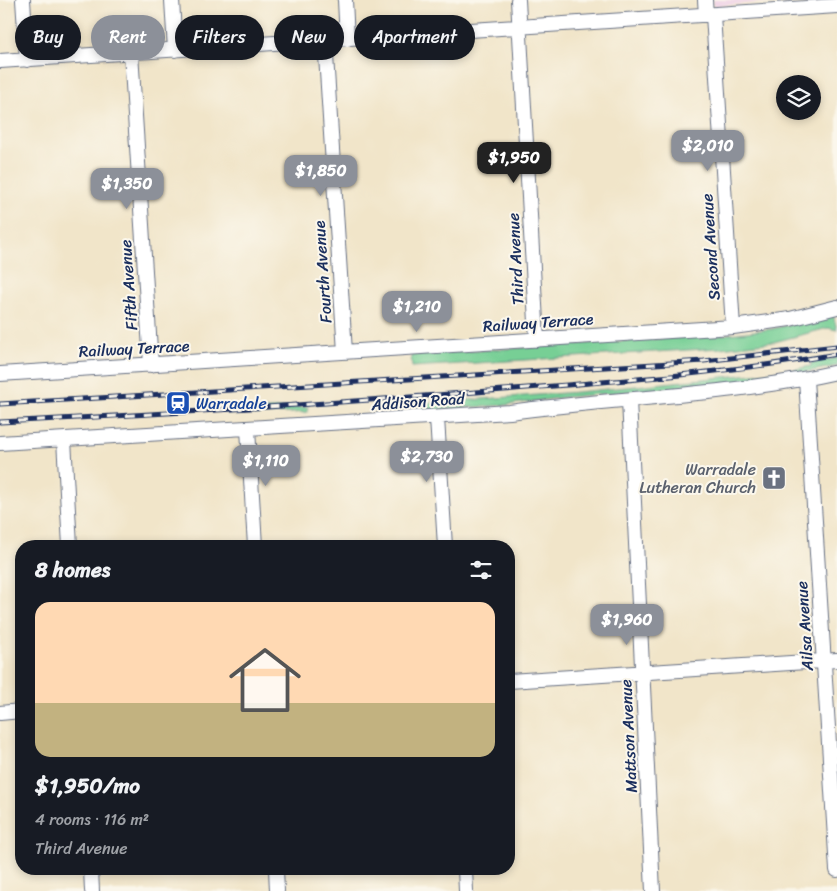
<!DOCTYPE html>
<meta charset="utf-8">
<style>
:root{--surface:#171b24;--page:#242831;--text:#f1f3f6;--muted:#9ea1a6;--line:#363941;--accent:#8c9099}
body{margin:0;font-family:Sriracha,sans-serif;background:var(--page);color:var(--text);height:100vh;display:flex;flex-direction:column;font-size:19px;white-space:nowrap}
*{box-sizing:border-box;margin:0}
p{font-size:16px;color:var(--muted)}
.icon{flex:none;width:28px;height:28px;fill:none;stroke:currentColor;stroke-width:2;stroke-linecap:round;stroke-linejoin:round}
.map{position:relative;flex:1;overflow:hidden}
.panel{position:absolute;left:15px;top:540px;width:500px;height:335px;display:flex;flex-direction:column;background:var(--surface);border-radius:20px;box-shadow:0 2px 8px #0003}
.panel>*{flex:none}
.hud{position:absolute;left:15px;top:15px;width:500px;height:45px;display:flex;gap:10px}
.fabs{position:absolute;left:776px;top:75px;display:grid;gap:10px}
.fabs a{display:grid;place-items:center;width:45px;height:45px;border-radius:50%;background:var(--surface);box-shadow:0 2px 8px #0003;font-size:25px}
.price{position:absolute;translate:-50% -42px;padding:0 11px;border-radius:10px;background:var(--accent);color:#fff;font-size:16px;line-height:32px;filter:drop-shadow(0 1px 2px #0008)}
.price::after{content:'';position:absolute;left:50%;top:30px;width:15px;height:11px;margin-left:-8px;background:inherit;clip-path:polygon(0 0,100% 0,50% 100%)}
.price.selected{background:#222;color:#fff}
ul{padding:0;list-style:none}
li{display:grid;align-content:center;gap:10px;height:265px;padding:0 20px}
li+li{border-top:1px solid var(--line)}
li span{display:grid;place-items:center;height:155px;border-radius:15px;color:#555}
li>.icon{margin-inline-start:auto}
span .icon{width:90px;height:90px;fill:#fffc;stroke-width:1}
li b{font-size:21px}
h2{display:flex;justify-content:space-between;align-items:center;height:60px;padding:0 20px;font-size:21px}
.chip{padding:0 18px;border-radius:22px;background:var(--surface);box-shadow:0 2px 8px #0003;font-size:18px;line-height:45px}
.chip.selected{background:var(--accent);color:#fff}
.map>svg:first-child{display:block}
.built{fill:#efd0e6}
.green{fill:#77cf95;stroke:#497f7a}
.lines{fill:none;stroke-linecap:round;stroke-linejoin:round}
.minor-casing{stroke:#666f83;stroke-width:16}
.minor{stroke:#fff;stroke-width:14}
.rail-casing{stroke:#1b2f5e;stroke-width:5}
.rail{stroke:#fbf7ec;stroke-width:3;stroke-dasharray:9;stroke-linecap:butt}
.labels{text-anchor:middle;stroke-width:4;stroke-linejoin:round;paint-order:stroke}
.street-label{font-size:16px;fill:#1b2f5e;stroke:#fbf7ec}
.transit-label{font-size:16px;fill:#164399;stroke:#fbf7ec;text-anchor:start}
.worship-label{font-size:16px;fill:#5b616d;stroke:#fbf7ec;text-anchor:end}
</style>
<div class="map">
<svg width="837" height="891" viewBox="0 0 837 891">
<rect width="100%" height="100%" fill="#fbf7ec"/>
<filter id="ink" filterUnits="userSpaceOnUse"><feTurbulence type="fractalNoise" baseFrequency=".02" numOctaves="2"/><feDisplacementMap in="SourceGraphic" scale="10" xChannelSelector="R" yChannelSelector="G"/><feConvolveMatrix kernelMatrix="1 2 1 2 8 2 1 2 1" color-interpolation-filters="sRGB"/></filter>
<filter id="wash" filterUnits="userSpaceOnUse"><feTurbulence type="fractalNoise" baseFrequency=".0096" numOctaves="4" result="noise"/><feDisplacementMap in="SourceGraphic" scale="20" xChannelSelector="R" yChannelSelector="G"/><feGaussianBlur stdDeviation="1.12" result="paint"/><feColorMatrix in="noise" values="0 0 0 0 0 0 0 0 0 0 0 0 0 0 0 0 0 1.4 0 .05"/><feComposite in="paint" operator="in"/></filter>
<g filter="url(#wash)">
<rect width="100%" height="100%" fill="#f1e5c9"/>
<path class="built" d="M713,0H812L714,6Z"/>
<path class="green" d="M833,314L837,330L828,328L774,342L720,348L412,367L411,355L721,335L772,329Z
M837,358V366L774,378L704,385L566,397L506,405L409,411L401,408V405L578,392L791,370L811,366V363Z
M308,407V412L256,415L249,413V410Z"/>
</g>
<g filter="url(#ink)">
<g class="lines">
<defs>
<path id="minor" d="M23,0L27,60
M172,0L175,50
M345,0L347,39
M518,0L537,340
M705,0L706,15
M713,15L733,327
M325,40L345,352
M131,53L151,365
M0,61L837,6
M0,374L733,327L790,319L837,307
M806,379L837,870
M629,400L653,891
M437,418L445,546
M248,429L255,546
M64,440L70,546
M0,443L510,412C619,397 730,396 837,372
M509,681L837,660
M0,713L21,711
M91,869L92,891
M276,869L277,891
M465,869L466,891"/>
</defs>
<use href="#minor" class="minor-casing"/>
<use href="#minor" class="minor"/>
<defs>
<path id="rail" d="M0,404L704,361L837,346
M0,422C163,414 326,404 489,391C605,382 722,374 837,354"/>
</defs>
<use href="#rail" class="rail-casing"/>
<use href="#rail" class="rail"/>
</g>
</g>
<defs>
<symbol id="station-square" viewBox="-11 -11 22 22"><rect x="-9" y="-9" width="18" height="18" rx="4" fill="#1a4fb4" stroke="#fbf7ec"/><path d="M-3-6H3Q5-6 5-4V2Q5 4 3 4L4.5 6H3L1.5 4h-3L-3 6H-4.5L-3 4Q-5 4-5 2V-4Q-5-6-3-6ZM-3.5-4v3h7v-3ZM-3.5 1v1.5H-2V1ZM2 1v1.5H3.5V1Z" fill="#fff"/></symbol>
<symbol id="church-square" viewBox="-11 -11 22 22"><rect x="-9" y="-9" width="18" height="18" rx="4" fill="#6b7280" stroke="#fbf7ec"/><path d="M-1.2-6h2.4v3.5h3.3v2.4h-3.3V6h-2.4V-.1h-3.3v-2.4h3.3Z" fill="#fff"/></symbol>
</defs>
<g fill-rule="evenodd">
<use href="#station-square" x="164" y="389" width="28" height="28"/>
<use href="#church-square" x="760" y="464" width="28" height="28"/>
</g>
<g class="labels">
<g class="street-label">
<text transform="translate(710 247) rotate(-94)" y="6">Second Avenue</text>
<text transform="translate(515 259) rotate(-93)" y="6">Third Avenue</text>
<text transform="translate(322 272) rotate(-94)" y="6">Fourth Avenue</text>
<text transform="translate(128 285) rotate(-94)" y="6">Fifth Avenue</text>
<text transform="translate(538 322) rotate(-4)" y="6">Railway Terrace</text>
<text transform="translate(134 348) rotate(-3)" y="6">Railway Terrace</text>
<text transform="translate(418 401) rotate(-4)" y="6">Addison Road</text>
<text transform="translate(804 626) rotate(-94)" y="6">Ailsa Avenue</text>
<text transform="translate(628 736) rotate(-93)" y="6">Mattson Avenue</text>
</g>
<g class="transit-label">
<text x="196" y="409">Warradale</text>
</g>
<g class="worship-label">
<text x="756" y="475">Warradale<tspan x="756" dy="18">Lutheran Church</tspan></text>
</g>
</g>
</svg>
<div class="fabs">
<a><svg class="icon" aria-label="layers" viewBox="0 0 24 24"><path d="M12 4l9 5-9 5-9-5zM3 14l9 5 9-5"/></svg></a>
</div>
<b class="price" style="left:708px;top:172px">$2,010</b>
<b class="price selected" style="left:514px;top:184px">$1,950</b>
<b class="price" style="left:321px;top:197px">$1,850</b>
<b class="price" style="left:127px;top:210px">$1,350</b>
<b class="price" style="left:417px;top:333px">$1,210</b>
<b class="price" style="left:427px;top:483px">$2,730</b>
<b class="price" style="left:266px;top:487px">$1,110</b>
<b class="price" style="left:627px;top:646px">$1,960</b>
<div class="hud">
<a class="chip">Buy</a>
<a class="chip selected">Rent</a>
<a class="chip">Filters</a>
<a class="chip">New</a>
<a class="chip">Apartment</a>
</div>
<section class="panel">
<h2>8 homes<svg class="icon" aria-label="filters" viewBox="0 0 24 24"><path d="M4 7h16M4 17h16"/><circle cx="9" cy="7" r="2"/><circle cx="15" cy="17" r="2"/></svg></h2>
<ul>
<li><span style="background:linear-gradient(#ffd9b3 65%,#c2b280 0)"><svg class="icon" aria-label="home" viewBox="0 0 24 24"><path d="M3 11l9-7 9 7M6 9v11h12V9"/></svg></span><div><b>$1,950/mo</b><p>4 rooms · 116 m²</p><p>Third Avenue</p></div></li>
</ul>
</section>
</div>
